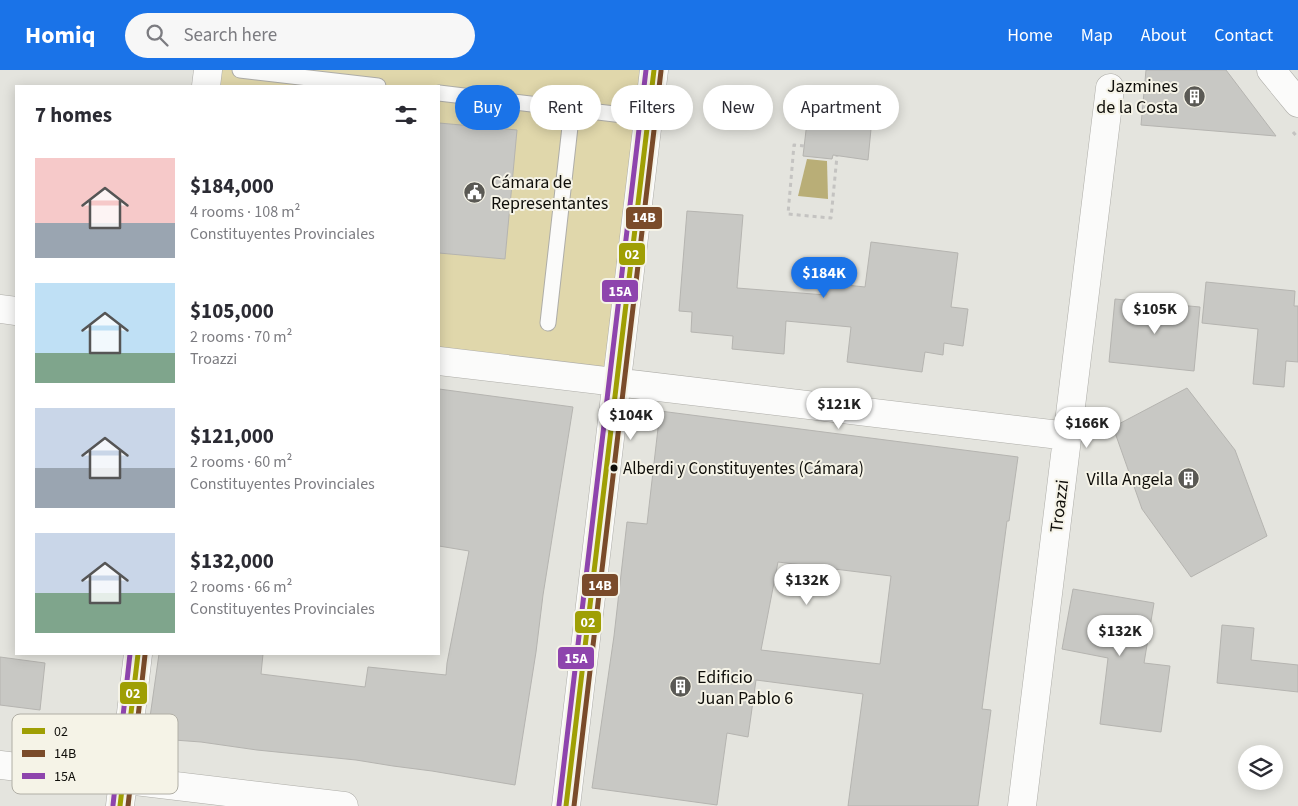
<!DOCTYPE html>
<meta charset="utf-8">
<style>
:root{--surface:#fff;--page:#f7f7f7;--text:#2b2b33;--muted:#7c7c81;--accent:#1a73e8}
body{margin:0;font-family:"Source Sans 3",sans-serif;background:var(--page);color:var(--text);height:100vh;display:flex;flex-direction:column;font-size:19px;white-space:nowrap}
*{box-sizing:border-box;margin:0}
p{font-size:16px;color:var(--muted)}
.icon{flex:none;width:28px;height:28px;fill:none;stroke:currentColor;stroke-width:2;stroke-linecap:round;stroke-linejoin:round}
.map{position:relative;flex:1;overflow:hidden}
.details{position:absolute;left:15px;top:15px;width:425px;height:570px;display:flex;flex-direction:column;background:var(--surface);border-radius:0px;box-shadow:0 2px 12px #0003}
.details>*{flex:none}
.guide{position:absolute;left:455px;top:15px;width:475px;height:45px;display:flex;gap:10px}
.controls{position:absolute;left:1238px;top:675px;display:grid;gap:10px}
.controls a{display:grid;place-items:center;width:45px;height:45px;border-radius:50%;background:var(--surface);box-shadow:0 2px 12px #0003;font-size:25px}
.price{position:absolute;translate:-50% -42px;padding:0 11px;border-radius:18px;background:#fff;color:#222;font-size:16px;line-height:32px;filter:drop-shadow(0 1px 2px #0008)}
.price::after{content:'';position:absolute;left:50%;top:30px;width:15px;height:11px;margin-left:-8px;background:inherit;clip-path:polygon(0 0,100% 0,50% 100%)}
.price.active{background:var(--accent);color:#fff}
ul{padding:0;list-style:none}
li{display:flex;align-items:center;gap:15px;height:125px;padding:0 20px}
li span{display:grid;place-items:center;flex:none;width:140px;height:100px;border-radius:0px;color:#555}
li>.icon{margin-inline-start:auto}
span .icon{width:60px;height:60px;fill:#fffc;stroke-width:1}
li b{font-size:21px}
h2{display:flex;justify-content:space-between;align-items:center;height:60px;padding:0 20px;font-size:21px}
.tag{padding:0 18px;border-radius:22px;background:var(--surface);box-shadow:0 2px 12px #0003;font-size:18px;line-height:45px}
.tag.active{background:var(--accent);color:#fff}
header{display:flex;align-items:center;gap:30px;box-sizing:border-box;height:70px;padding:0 25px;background:var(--accent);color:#fff}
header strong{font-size:24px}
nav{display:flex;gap:28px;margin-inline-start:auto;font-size:18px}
.search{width:350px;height:45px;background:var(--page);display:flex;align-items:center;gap:12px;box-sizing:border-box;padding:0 18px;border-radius:28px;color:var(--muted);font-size:19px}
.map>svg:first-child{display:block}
.green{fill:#e0d7ab}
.water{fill:#b9ae77}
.building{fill:#c8c8c4;stroke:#b5b4b0;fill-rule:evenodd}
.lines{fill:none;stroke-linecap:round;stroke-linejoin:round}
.service-casing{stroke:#aeada8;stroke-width:17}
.minor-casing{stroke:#aeada8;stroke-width:29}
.secondary-casing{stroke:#aeada8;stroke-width:29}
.path{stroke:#c4c3c1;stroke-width:3;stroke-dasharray:4 4;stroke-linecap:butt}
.service{stroke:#fbfbfa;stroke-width:15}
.minor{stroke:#fbfbfa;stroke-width:28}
.secondary{stroke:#fbfbfa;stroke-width:28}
.bus-1-casing{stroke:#f5f3e7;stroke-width:9}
.bus-2-casing{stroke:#f5f3e7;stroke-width:9}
.bus-3-casing{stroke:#f5f3e7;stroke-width:9}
.bus-1{stroke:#9f9f04;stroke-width:5}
.bus-2{stroke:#7a4b2a;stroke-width:5}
.bus-3{stroke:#8e44ad;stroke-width:5}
.bus-dot{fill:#0f0e0a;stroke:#f5f3e7;stroke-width:2}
.labels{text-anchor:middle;stroke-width:4;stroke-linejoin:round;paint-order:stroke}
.bus-label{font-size:17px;fill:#0f0e0a;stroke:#f5f3e7;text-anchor:start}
.poi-label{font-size:18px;fill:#0f0e0a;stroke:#f5f3e7;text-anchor:end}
.street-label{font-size:18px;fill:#0f0e0a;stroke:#f5f3e7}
.key{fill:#f5f3e7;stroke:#b0aea5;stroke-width:1}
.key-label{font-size:14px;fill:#0f0e0a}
.line-badge{stroke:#f5f3e7;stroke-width:2}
.badge-label{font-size:14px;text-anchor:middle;font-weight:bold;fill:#fff}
</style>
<header>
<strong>Homiq</strong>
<div class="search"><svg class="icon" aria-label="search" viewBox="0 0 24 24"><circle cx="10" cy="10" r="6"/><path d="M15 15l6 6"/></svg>Search here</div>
<nav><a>Home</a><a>Map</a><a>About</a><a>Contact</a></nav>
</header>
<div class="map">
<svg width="1298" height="736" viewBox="0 0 1298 736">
<rect width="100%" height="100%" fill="#e4e4de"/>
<path class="green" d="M221,0H657L611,309L439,290V16H219Z"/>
<path class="water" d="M807,89L827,91L828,129L798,126Z"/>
<path class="building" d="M1146,0H1226L1276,66L1141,55Z
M807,52L871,59L868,90L833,85L832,89L803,86Z
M439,53L517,60L505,189L439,183Z
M687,141L743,145L737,218L826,225L827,213L865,217L871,172L958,183L951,237L968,239L963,276L944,273L943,285L925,282L922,302L847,292L851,257L786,251L784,284L732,279L733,266L691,262L692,242L679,241Z
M1206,212L1295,221L1294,236H1298V292L1286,291L1284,317L1253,314L1258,259L1202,253Z
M1115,229L1200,237L1194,301L1109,292Z
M1187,318L1235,380L1267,466L1191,507L1142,439L1113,357Z
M439,319L573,337L543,525L536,582L515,715L432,701L393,696L356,690L257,680L201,672L147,668L159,584H263L261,604L365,617L368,597L446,605L447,593L469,481L439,476Z
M660,341L1018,387L1009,451H1007L982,639L991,640L978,736H848L863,624L756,610L748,667L727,663L717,735L592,718L614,566L627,452L647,454ZM778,492L891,506L880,594L761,580Z
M1073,519L1154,533L1144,593L1170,596L1161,662L1100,654L1108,588L1062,579Z
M1222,555L1254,558L1251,590L1298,595V622L1217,613Z
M0,587L45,593L40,640L0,635Z"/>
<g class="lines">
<defs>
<path id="service" d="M240,0L378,16
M439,23L648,48
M548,253L572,39"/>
<path id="minor" d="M206,16L208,0
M0,239L16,241
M439,291L1068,366
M0,695L344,736
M120,736L138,584
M566,736L654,0
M1022,736L1110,18"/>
<path id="secondary" d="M1271,0L1298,33"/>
</defs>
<use href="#service" class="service-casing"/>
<use href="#minor" class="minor-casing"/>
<use href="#secondary" class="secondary-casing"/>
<path class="path" d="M1293,62L1298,68
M804,76L794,75L788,144L831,148L837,86"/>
<use href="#service" class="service"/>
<use href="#minor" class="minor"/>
<use href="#secondary" class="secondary"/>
<defs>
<path id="bus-1" d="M120,736L138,584
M566,736L654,0"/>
<path id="bus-2" d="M128,736L145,585
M574,736L661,1"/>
<path id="bus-3" d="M113,735L130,584
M559,735L646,0"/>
</defs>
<use href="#bus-1" class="bus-1-casing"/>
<use href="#bus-2" class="bus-2-casing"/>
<use href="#bus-3" class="bus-3-casing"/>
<use href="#bus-1" class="bus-1"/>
<use href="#bus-2" class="bus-2"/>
<use href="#bus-3" class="bus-3"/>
</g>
<defs>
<symbol id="building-disc" viewBox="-11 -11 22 22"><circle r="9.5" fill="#5a5954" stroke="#f5f3e7"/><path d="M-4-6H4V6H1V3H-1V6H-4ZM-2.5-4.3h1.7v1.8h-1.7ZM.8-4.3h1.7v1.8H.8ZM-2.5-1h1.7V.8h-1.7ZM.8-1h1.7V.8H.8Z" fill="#fff"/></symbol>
<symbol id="civic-disc" viewBox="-11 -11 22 22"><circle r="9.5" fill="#5a5954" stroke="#f5f3e7"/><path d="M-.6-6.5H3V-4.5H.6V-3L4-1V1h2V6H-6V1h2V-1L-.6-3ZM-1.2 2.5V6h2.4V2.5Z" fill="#fff"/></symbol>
</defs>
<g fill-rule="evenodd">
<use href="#building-disc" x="1182" y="14" width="25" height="25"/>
<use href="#civic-disc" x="462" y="110" width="25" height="25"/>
<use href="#building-disc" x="1176" y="396" width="25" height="25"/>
<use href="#building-disc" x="668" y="604" width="25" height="25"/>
</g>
<circle class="bus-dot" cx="614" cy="398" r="4.5"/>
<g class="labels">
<g class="bus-label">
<text x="623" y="404">Alberdi y Constituyentes (Cámara)</text>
</g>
<g class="poi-label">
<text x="1178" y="22">Jazmines<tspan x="1178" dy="21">de la Costa</tspan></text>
<text x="491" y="118" text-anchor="start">Cámara de<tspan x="491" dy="21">Representantes</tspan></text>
<text x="1173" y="415">Villa Angela</text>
<text x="697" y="613" text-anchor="start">Edificio<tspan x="697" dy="21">Juan Pablo 6</tspan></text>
</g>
<g class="street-label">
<text transform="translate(1059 436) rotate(-83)" y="6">Troazzi</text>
</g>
</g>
<rect x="12" y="644" width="166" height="80" rx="8" class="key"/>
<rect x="22" y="658" width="23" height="6" fill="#9f9f04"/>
<rect x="22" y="680" width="23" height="7" fill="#7a4b2a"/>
<rect x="22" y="703" width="23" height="6" fill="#8e44ad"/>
<g class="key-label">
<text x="54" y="666">02</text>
<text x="54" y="688">14B</text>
<text x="54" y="711">15A</text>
</g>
<g class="line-badge">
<rect x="625" y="136" width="38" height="24" rx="5" fill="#7a4b2a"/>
<rect x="618" y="172" width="28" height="24" rx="5" fill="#9f9f04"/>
<rect x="601" y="209" width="38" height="24" rx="5" fill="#8e44ad"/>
<rect x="581" y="503" width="38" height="24" rx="5" fill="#7a4b2a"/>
<rect x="574" y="540" width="28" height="24" rx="5" fill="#9f9f04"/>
<rect x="557" y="576" width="38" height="24" rx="5" fill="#8e44ad"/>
<rect x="119" y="611" width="29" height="24" rx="5" fill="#9f9f04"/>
</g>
<g class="badge-label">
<text x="644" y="152">14B</text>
<text x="632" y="189">02</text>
<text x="620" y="226">15A</text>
<text x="600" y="520">14B</text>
<text x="588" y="557">02</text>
<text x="576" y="593">15A</text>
<text x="133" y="628">02</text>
</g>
</svg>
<div class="controls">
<a><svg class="icon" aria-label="layers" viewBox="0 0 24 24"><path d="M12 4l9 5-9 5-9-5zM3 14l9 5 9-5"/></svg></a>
</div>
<b class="price active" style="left:824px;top:229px">$184K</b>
<b class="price" style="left:1155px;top:265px">$105K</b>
<b class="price" style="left:839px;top:360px">$121K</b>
<b class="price" style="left:631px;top:371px">$104K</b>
<b class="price" style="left:1087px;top:379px">$166K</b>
<b class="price" style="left:807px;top:536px">$132K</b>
<b class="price" style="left:1120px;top:587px">$132K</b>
<div class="guide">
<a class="tag active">Buy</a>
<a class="tag">Rent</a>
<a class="tag">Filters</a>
<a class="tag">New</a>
<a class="tag">Apartment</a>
</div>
<section class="details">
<h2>7 homes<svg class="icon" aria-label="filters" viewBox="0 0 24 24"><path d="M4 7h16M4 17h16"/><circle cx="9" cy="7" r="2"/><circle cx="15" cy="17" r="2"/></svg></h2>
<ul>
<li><span style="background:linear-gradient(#f6c9c9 65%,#9aa5b1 0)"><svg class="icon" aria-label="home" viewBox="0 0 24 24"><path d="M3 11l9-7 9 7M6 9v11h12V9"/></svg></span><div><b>$184,000</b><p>4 rooms · 108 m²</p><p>Constituyentes Provinciales</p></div></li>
<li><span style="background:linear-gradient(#bfe0f5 70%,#7fa58c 0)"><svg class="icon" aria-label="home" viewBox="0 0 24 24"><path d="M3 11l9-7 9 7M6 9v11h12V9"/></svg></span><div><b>$105,000</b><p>2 rooms · 70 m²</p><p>Troazzi</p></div></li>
<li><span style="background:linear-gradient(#c9d6e8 60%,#9aa5b1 0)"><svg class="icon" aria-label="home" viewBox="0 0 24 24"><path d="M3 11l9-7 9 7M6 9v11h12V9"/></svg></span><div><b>$121,000</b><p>2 rooms · 60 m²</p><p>Constituyentes Provinciales</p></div></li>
<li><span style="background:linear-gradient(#c9d6e8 60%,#7fa58c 0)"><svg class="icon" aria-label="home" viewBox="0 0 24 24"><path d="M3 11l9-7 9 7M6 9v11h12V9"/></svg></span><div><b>$132,000</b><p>2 rooms · 66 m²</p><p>Constituyentes Provinciales</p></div></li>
</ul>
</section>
</div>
